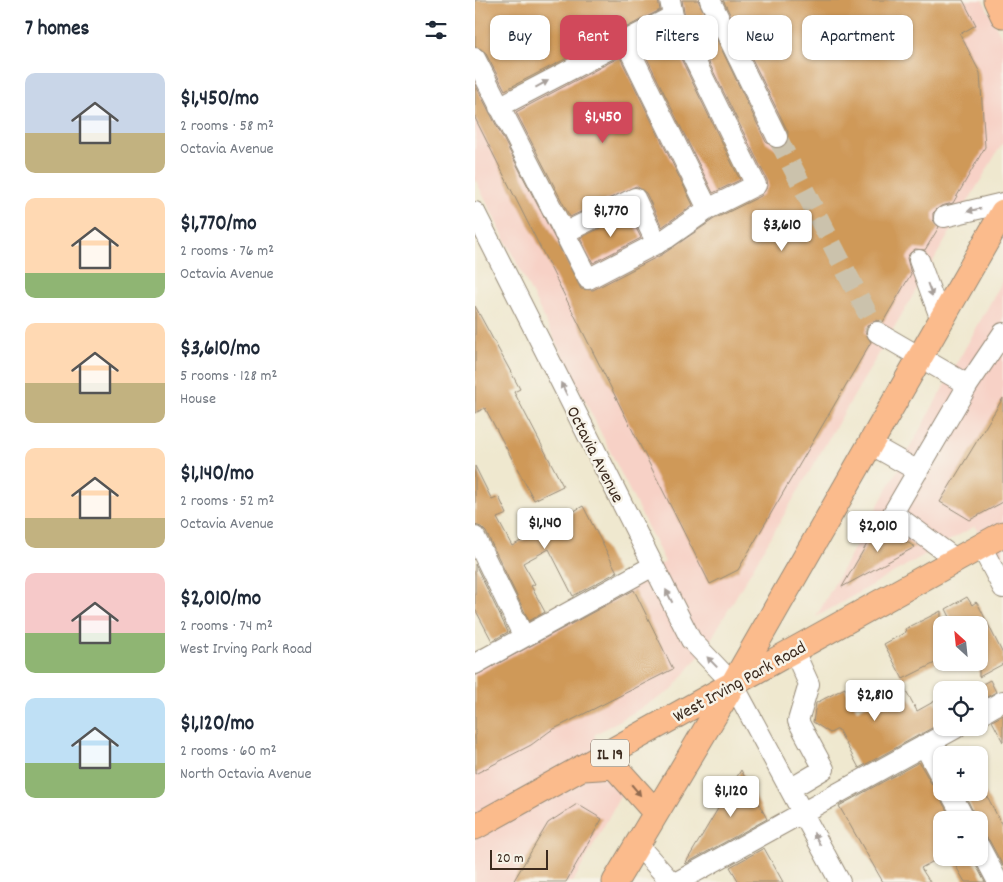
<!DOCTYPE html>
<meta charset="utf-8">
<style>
:root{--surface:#fff;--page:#f6f6f7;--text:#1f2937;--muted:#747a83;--accent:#d1495b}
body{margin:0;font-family:Dekko,sans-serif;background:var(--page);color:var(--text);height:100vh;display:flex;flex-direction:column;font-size:19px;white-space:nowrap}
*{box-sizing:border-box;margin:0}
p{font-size:16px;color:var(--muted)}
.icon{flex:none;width:28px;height:28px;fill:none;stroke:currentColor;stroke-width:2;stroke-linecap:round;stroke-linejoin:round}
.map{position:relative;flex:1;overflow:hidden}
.details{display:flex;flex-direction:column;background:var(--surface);width:475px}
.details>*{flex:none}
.top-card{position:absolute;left:15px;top:15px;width:438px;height:45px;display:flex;gap:10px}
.needle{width:32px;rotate:333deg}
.buttons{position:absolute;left:458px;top:616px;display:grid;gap:10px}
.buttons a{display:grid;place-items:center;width:55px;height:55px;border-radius:10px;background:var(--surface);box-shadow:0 1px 4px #0004;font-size:25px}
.scale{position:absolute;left:15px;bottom:12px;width:58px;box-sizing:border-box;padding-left:5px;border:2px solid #3b2a1e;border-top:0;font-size:14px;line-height:18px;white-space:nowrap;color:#3b2a1e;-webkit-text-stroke:4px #f7f3e8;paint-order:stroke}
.price{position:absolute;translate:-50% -42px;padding:0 11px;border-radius:5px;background:#fff;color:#222;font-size:16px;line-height:32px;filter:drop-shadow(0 1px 2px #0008)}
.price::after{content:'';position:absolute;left:50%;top:30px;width:15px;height:11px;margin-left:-8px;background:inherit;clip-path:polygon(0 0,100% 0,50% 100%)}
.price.current{background:var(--accent);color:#fff}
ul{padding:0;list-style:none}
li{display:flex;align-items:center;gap:15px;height:125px;padding:0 25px}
li span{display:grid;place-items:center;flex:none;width:140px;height:100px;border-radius:10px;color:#555}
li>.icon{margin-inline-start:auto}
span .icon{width:60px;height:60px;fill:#fffc;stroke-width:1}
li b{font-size:21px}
h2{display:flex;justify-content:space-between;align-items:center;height:60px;padding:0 25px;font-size:21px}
.chip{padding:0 18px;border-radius:10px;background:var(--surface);box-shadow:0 1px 4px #0004;font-size:18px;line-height:45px}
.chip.current{background:var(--accent);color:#fff}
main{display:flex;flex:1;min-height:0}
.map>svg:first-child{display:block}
.built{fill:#f7d1c6}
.building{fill:#cf9959}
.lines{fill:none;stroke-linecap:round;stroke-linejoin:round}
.minor-tunnel{stroke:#cbc2ac;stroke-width:20;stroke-dasharray:20 10;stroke-linecap:butt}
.minor-casing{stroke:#958976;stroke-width:22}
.major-casing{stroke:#958976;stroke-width:27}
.minor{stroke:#fff;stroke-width:20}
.major{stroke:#fbbb8c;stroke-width:25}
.oneway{fill:#a79f9a}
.oneway2{fill:#916b50}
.labels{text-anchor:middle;stroke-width:5;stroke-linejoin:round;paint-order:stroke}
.shield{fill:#f7f3e8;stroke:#73665b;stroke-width:1}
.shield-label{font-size:16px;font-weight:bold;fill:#3b2a1e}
.street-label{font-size:18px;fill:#3b2a1e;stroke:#f7f3e8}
</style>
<main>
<section class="details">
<h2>7 homes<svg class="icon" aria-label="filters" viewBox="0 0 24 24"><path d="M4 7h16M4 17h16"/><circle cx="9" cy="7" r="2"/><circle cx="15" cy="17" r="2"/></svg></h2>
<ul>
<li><span style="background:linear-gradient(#c9d6e8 60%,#c2b280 0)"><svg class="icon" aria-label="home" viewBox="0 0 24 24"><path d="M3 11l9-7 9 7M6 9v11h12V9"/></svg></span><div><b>$1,450/mo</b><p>2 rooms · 58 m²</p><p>Octavia Avenue</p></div></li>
<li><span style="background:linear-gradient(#ffd9b3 75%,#8fb573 0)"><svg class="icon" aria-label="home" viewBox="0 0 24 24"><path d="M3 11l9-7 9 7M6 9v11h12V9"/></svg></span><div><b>$1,770/mo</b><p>2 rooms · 76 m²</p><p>Octavia Avenue</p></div></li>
<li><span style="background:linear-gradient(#ffd9b3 60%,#c2b280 0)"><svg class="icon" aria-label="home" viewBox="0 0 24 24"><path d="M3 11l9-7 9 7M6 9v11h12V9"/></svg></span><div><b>$3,610/mo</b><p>5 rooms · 128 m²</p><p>House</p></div></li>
<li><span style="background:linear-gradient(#ffd9b3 70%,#c2b280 0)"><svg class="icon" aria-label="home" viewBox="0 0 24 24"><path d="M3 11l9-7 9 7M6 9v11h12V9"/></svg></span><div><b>$1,140/mo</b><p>2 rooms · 52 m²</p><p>Octavia Avenue</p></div></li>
<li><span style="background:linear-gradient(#f6c9c9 60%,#8fb573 0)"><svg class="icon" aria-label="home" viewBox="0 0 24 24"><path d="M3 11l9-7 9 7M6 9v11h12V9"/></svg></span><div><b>$2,010/mo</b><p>2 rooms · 74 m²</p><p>West Irving Park Road</p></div></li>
<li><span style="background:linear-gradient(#bfe0f5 65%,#8fb573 0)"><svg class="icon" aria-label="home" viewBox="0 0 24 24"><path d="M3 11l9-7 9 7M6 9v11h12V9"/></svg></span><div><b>$1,120/mo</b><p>2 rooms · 60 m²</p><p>North Octavia Avenue</p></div></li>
</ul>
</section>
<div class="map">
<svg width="528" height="882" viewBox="0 0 528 882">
<rect width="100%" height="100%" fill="#f7f3e8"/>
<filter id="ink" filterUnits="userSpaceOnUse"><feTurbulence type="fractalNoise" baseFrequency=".02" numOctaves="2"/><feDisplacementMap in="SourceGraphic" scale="10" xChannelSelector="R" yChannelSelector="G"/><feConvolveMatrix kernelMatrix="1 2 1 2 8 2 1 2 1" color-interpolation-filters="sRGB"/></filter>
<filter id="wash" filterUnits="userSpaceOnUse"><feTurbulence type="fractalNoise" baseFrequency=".0096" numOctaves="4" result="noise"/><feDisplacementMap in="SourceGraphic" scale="20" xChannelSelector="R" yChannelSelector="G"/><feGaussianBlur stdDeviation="1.12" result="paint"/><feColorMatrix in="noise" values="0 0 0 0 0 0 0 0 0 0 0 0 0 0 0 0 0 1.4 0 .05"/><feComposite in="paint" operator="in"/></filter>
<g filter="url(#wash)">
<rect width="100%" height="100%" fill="#efe8cf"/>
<path class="built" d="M0,0H508L528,40V142L232,646L196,691L119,735L148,791L98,882H0V667L190,562L0,179Z
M528,280V579L500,526L341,617Z"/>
<g id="blocks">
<path class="building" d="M0,0H183L185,10L30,90L10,52L0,46Z
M207,0H223L291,142L302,149L312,143L313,132L248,0H488L501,25L485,34L505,73L510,147L478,203L466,206L458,213V220L464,227L450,250L440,249L435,253L432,258L436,274L408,322L402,320L392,326L390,332L396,342L263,570L235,584L0,118V84L106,289L118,290L188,254L239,219L286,196L293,186L292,180L209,12Z
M193,32L265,180L238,193L166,46Z
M145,57L218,205L187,227L171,193L161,186L95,217L41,112Z
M154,214L166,238L118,263L105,238Z
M0,306L45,389L39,392L88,486L59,500L10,408L0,413Z
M528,398V502L495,520L465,502Z
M0,466L17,500L24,497L32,514L22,518L37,546L108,506L142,572L98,596L74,549L48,563L60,584L56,586L70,612L54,621L11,532L6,527L0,525Z
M403,525L440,547L367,587Z
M0,564L33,632L17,641L0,609Z
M159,590L198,669L75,731L56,745L0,774V676Z
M492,597L497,605L501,602L504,606L528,654V664L504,677V625H479L471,609Z
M466,611V660L428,679L409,644L431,632L430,629Z
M515,680L521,692L505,701L504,686Z
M428,685L442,711L460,701L466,712V723L384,768L363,729L355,733L338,722L341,703L370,688L382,710Z
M528,715V742L517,721Z
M444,762L456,783L464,788L465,798L477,820H466V857L446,868L455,882H408L364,806Z
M266,770L292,819L210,864Z
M489,792H510L528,827V866L514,840L509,836Z
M102,804L127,819L91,882H38L73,823Z
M289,848L308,882H264L255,867Z
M476,858H497L510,882H490Z"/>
</g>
</g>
<g filter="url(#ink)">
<use href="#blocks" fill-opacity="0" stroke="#958976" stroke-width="1"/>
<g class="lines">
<path class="minor-tunnel" d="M302,137L402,332"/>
<defs>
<path id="minor" d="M195,0L198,16L281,185L233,209
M235,0L302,137
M0,58L113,279L192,238L233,209L150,41
M24,107L198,16
M0,212L216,640L258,684L365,882
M469,217L528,203
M89,233L160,198L182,244
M444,260L466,320
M402,332L493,385
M395,444L443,471
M0,537L49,637
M506,546L528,588
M482,560L418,513L493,385L528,333
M0,664L178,566
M504,715L528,701
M449,745L466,777
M315,789L349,769L323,721L334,684L319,651
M475,792L490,820
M162,844L196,882
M504,846L523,882
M202,882L481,728"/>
<path id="major" d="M521,0L528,15
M109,768L139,766L181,813
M0,827L528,534
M140,882L258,684L528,212"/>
</defs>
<use href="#minor" class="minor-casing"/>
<use href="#major" class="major-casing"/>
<use href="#minor" class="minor"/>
<use href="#major" class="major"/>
</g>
<defs><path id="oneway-solid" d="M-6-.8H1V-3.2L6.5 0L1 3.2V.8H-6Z" transform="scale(1.25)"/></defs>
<g class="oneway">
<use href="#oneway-solid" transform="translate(67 84) rotate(-28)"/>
<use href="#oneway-solid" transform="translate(499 210) rotate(166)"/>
<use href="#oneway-solid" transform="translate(455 290) rotate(69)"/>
<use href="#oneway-solid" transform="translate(89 389) rotate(-117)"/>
<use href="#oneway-solid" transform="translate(194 596) rotate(-117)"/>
<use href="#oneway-solid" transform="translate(237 662) rotate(-134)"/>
<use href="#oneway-solid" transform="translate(342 839) rotate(-118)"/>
</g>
<use class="oneway2" href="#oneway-solid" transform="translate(161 790) rotate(50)"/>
</g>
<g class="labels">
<rect class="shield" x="116" y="739.5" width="38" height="27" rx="4"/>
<g class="shield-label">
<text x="135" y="759">IL 19</text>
</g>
<g class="street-label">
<text transform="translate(121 454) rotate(63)" y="6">Octavia Avenue</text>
<text transform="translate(264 681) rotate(-29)" y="6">West Irving Park Road</text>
</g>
</g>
</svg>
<div class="buttons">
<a><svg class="needle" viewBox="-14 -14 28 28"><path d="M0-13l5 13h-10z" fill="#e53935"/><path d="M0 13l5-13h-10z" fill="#747a83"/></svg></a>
<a><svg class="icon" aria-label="locate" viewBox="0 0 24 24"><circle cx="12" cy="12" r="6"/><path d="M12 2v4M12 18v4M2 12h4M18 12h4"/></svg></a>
<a>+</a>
<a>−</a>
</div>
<div class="scale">20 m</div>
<b class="price current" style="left:128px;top:144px">$1,450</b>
<b class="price" style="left:136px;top:238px">$1,770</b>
<b class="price" style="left:307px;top:252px">$3,610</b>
<b class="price" style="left:70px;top:550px">$1,140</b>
<b class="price" style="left:403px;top:553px">$2,010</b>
<b class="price" style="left:400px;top:722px">$2,810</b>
<b class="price" style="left:256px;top:818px">$1,120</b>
<div class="top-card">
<a class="chip">Buy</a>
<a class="chip current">Rent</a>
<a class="chip">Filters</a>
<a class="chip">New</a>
<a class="chip">Apartment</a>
</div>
</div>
</main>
